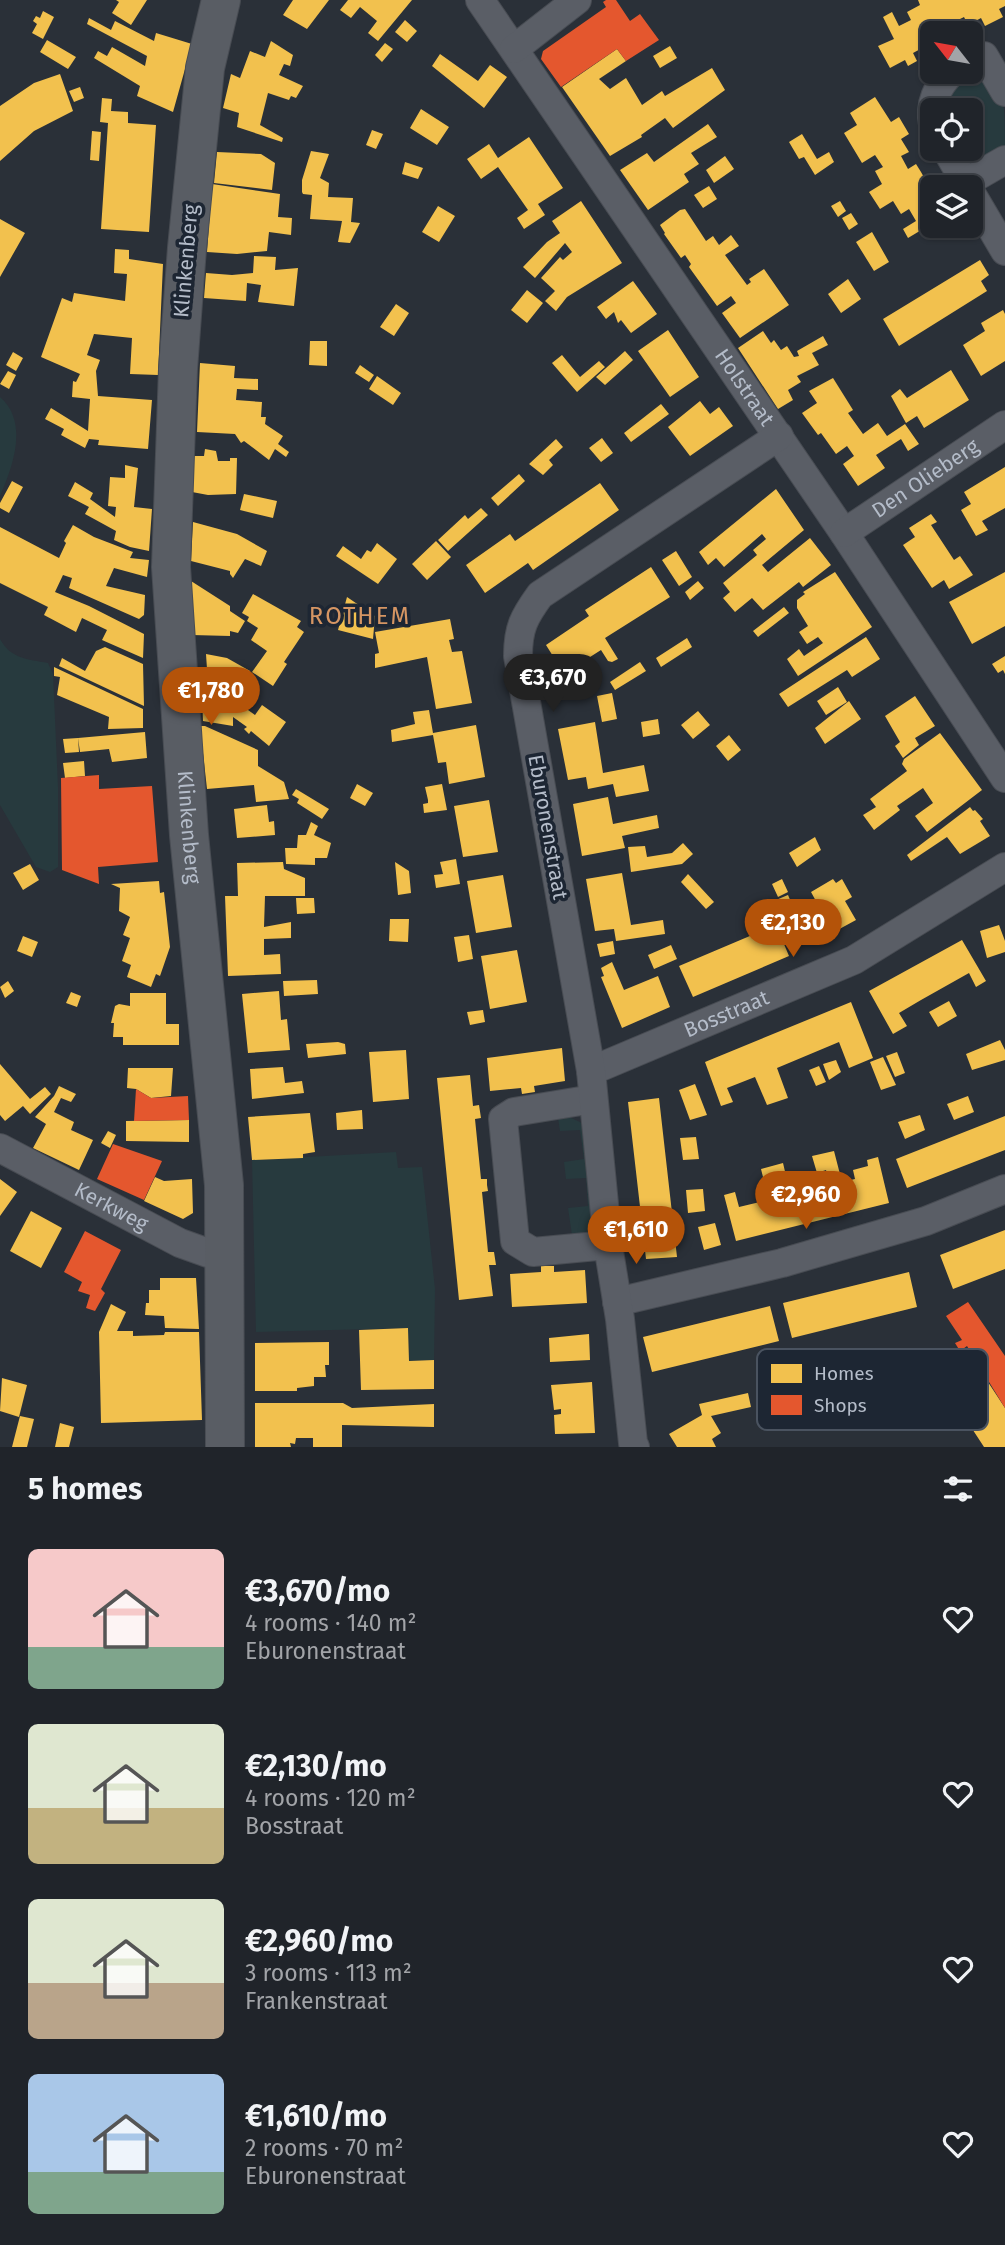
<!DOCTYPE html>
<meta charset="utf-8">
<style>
:root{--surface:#20242a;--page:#2d3036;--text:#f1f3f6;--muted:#a2a4a8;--line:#3d4147;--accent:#b45309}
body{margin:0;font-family:"Fira Sans",sans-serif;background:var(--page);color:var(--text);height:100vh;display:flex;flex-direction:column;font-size:26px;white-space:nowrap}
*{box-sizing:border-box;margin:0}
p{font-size:23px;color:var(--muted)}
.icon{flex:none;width:38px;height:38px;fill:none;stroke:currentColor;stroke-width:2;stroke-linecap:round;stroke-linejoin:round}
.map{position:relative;height:1447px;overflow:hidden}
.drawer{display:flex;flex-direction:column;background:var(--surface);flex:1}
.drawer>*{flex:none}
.needle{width:46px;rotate:301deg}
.buttons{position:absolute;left:920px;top:21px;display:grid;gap:14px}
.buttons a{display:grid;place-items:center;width:63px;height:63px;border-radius:10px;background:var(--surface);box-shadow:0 2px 5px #0004,0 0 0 2px var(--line);font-size:35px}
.price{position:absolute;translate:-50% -60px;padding:0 16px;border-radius:24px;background:var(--accent);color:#fff;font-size:23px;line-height:46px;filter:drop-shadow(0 2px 4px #0008)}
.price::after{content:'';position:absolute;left:50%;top:42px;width:21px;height:16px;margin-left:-10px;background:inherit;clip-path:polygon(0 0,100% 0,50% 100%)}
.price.active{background:#222;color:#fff}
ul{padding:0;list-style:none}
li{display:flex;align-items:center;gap:21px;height:175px;padding:0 28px}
li span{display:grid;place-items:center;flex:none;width:196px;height:140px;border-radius:10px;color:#555}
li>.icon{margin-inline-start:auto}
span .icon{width:84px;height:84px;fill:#fffc;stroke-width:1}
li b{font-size:30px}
h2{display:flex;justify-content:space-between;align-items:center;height:84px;padding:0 28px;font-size:30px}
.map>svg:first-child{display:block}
.green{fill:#273a3e}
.homes{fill:#f2c14e}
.shops{fill:#e4572e}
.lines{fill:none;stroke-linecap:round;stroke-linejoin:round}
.street-casing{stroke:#484c53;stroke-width:30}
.secondary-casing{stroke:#484c53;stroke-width:40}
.street{stroke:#5a5e66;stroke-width:28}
.secondary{stroke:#595d64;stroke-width:38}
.labels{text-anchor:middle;stroke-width:7;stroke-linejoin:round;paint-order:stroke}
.street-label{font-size:21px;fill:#b4bcc9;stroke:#1d2633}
.quarter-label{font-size:24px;letter-spacing:2px;fill:#d59563;stroke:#1d2633}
.key{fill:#1d2633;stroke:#4a5360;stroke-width:2}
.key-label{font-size:19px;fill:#b4bcc9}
</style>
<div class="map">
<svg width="1005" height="1447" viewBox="0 0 1005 1447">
<rect width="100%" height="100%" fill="#2a3038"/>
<path class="green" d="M972,73C987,75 1000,95 1004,109C1005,120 1005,138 1005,150L974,163L968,161L958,149H971V110H941L961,77Z
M0,397C29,422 13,466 0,496Z
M0,639C11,659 27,659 48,663L53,674L58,787V867L50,872L36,867L0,805Z
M569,1117L582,1123L593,1226L585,1234L572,1235L568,1208L588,1206L586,1178L566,1179L564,1162L584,1159L580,1130L560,1131L558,1118Z
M396,1152L398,1168L422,1167L435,1289L434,1360L409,1361L408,1328L256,1332L252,1160Z"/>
<path class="homes" d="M116,0H147L131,25L112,13L119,2Z
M293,0H329L307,29L283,15Z
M348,0H412L378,41L368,33L377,21L360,7L351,18L340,10Z
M918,0H1005V6L999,9L1003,17L985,26L981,18L968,25L964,17L952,23L956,31L951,33L934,32L922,38L926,46L913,53L917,61L908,66L905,60L890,68L878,46L894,39L883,17L892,12L899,26L911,20L907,12L920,5Z
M43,11L54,17L43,39L32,33L37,24L33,21L36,16L40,18Z
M89,18L111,30L115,21L154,41L156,33L192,44L173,112L137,96L140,86L94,58L98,51L107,56L112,47L145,66L147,56L87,24Z
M405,20L417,31L407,42L395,32Z
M47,40L76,57L68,69L40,52Z
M271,41L293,55L290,66L284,64L279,75L303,86L296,98L291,96L289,100L268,93L260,125L283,138L282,142L237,127L239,113L223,108L231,74L240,78L250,51L265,57Z
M385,43L393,49L382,62L375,55Z
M670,46L677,58L660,68L653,56Z
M617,49L626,61L599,79L610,89L626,78L642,105L662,91L665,96L712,68L725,90L673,128L665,118L641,135L642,137L610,156L562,87Z
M440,54L478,81L490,65L507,77L484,108L432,66Z
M60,74L73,111L34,131L0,161V106L34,83Z
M80,87L84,98L74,102L69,91Z
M875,97L891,122L899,117L909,134L901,139L909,152L901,156L908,169L916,164L921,172L926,181L919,186L926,197L933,193V223L908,238L903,229L916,221L909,209L901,214L893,201L880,209L869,192L882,184L875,171L883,167L875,155L862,163L844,133L857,125L850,113Z
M102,98L112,99L111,111L128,112V123L156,125L149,232L101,229L108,123L100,122Z
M421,109L449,127L437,145L410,128Z
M708,124L717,137L691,153L699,164L684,174L689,182L648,210L620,170L647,153L654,162Z
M372,130L383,134L376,149L366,145Z
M92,131L101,132L99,161L90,160Z
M802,134L817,159L829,152L834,162L815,175L804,157L799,159L789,142Z
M529,137L563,188L538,204L545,215L524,229L517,218L528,210L498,167L481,179L467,159L489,144L498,158Z
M311,151L329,154L320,178L329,183L328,197L353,198L351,222L360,223L350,243L338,242L342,221L310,219L312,195L303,194L302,192V180Z
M217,152L261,154L275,163L272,190L214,183Z
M725,156L734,169L714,183L706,170Z
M405,162L423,168L418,179L402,174Z
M212,184L280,194L278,217L292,218L291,235L269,232L267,251L237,254L207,252Z
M709,186L717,199L703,208L694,195Z
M581,201L622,263L567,297L556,311L545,301L555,291L541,278L560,257L563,260L572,252L565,243L535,278L523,267L547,242L560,233L552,221Z
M840,201L846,211L838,217L831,206Z
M438,206L455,216L439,242L422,232Z
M685,209L706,241L713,236L719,245L731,235L739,246L725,255L747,285L751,282L749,279L764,269L789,305L740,338L722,313L736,303L731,296L717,306L689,267L691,264L685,255L681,258L664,234L665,233L660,225L680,210Z
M851,213L858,224L849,230L842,218Z
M0,219L25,233L0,277Z
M872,232L889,262L874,271L856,242Z
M115,249L129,250V259L163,264L158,375L130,374L132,338L94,334L87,355L100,360L96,371L98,396L152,400L148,449L98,445L99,440L89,439L85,448L61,435L64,429L45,419L51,408L88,431L90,399L72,397L73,381L76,382L80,374L41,357L62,298L72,302L74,293L125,301L127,274L114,273Z
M254,256L276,257L275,270L298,268L294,306L258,302L261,285L247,283L246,301L204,298L206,273L232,275L253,273Z
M980,260L989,275L981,281L987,291L899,346L883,319Z
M848,279L861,299L841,313L828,294Z
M633,281L657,314L631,333L621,320L618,323L614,312L606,319L597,307Z
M527,290L543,303L527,323L511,310Z
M396,304L409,313L394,336L380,327Z
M1003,310L1005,314V361L981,376L963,345L985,331L981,323Z
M668,330L699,377L670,397L638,351Z
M763,331L771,343L774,340L781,350L787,346L794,357L799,356L797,351L823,336L828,345L812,353L819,365L797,376L801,382L788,390L793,400L778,409L738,348Z
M310,341H327V366L309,365Z
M625,351L633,360L605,385L596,377Z
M13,352L23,358L16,371L6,365Z
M562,355L580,377L599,361L605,367L577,392L552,363Z
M200,363L235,366L234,378L258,379V390L237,389L236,400L262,402L261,417H266L265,424L283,436L278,444L289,452L286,457L275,449L269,460L244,441L241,443L235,434L197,432Z
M360,365L374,375L369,382L355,373Z
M951,370L969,400L924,428L917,416L906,423L891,396L900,389L907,398Z
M8,371L16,375L9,389L0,384Z
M377,376L401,393L393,405L369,389Z
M833,378L853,410L848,413L863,434L878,423L887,436L905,424L919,444L908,451L901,439L876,455L885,468L858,486L843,464L854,456L847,446L836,454L821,433L818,435L802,413L817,403L809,391Z
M700,401L710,414L719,407L733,426L690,456L668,427Z
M661,404L669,414L631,442L624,433Z
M602,438L613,453L601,462L589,448Z
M556,439L563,447L549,460L553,465L543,475L529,464Z
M205,449L216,451L218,461H230V458H237L236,494L208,495L192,492L193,456H204Z
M125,465L138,468L134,507L152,509L149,551L130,547L114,540L116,531L85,514L89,507L68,496L75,482L93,493L90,499L115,517L116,507L108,506L110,477L125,478Z
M1005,467V508L982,521L988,530L976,536L961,510L971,504L964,492Z
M519,474L525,481L498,506L491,498Z
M12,481L23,487L9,513L0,508V503Z
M600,483L619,510L533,570L528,563L485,593L466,565L510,534L515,541Z
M776,489L804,530L762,565L768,572L810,538L831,565L803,587L799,582L763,610L752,598L735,612L723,598L730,592L723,583L757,555L753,550L766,539L762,534L724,567L716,558L708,565L699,552Z
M244,494L277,501L273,518L240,510Z
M481,508L488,515L448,551L438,540L465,515L468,519Z
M931,514L937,522L931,525L954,560L960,556L973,575L949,589L944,580L932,588L903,545L915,537L909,528Z
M193,522L237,534L267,551L261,566L245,559L233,578L230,574V571L191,561Z
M73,525L94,537L133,552L130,558L149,560L147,577L114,568L106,586L145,595L144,615L139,619L69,588L72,578L63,575L55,592L89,606L144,634L143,658L102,640L107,630L82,618L76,632L44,615L48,607L0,583V527L59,558L66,543L64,541Z
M436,541L451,557L427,580L412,564Z
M377,543L397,559L378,584L336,556L343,546L361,559L367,550L371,552Z
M676,551L692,577L679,586L662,560Z
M651,567L670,597L605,638L618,659L612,662L608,661L601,650L565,673L574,688L559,697L542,670L556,661L546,645L589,616L585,610Z
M835,572L872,627L798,676L787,659L799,649L804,656L823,643L818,637L807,644L799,632L808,626L797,608V600L805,594L803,592Z
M1005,572V626L972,644L949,602Z
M191,581L230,606V611L245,621L238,633L230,631V636L192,635Z
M698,581L704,588L690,600L685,592Z
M253,594L301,621L297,627L304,632L284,662L287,664L273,686L252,672L267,651L251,640L258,628L247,621L249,617L242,613Z
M347,597L375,616L373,639L338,630Z
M784,607L789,613L758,637L753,631Z
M450,619L454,639L449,640L452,652L462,651L472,703L436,709L427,657L375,668V654L379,653L375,632Z
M866,637L880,659L852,677L847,670L788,707L779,694Z
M687,638L692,647L661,667L656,658Z
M105,647L143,664L144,706L59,666L62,658L85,671L96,651Z
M206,654L227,658L250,671L248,710L255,715L262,705L286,722L269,746L251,731L249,734L244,729L247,727L233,717V726L203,721L201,669H207Z
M1005,656V674L1003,670L998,673L992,664Z
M640,662L646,671L615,690L610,682Z
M54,667L143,709V728L108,729L109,717L57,695L60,677L54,676Z
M838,687L847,702L826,715L817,701Z
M612,693L617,719L602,722L597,696Z
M915,696L935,726L915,738L919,745L903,758L895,746L900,742L885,716Z
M849,701L861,719L825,744L815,728Z
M429,710L433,733L476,725L485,777L449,784L446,762L438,763L433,735L392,742L391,730L415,724L413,712Z
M698,711L710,725L693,739L681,725Z
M658,719L660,734L643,737L641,722Z
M595,722L603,773L644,765L649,791L616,797L613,784L588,789L586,777L568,780L558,729Z
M200,726H205L258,750V766L284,782L289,799L256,802L254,785L207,789Z
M145,732L147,758L112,762L109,749L80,752L78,738Z
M940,733L982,790L927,832L915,816L933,803L923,788L897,806L900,810L874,830L863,815L876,807L870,799L907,771L902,764L904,759Z
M729,735L741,750L728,761L716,746Z
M78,738L79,752L65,753L63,739Z
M84,761L85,776L65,778L63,763Z
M357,784L373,793L365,806L350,798Z
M442,784L447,810L424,813L423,804L428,803V800L425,787Z
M296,789L329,809L322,819L297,803L299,799L292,795Z
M608,797L613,824L657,815L659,828L622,836L625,848L582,856L573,804Z
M489,800L498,852L463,857L454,806Z
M267,805L269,822L274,821L275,835L237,838L234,809Z
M970,807L973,811L975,810L983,819L980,821L990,836L960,854L947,837L911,861L907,855Z
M311,822L318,826L314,835L331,843L327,858H315V865L286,864L285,848H297L298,835H306Z
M815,837L821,850L797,867L789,853Z
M683,843L693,854L682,864L631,872L628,847L645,846L647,857L672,853Z
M456,859L460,884L436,888L434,875L443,874L440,862Z
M283,862L284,869L305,878V896H265L264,927L291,922V938L264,939V955L280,954L281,974L228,976L225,896H238L237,863Z
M395,862L409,871L411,893L398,895Z
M30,864L39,880L23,890L13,873Z
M622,873L631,925L663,920L665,934L616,941L614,929L595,931L586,879Z
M688,874L714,902L706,909L681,882Z
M503,875L512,927L476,933L467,881Z
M782,879L788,892L778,897L772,884Z
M833,879L836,883L842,879L852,897L845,901L856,920L810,945L794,915L817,903L811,892Z
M159,881L160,893L164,892L170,947L160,976L156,974L151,987L127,977L131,965L122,961L130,938L123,935L130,917L119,911L120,888L111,884Z
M788,895L794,909L770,919L764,905Z
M296,898H314L315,913L297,914Z
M390,919H409L408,942L389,941Z
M776,925L789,956L693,997L679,966Z
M999,925L1005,941V952L987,958L980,931Z
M469,935L473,959L458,962L454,937Z
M23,936L38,942L32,957L17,951Z
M962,940L986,981L976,987L969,973L921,1000L899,1013L907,1026L893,1034L869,991Z
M613,941L615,954L600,957L597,944Z
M671,945L677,959L654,969L648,955Z
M517,950L527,1002L490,1009L481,956Z
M612,962L624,990L658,976L670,1007L622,1028L601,977L604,976L601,968Z
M317,980L318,994L284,996L283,981Z
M8,981L14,991L5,998L0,987Z
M279,991L281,1020L287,1019L290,1050L248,1053L242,994Z
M71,992L81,996L77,1007L66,1003Z
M130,993H166V1024H179V1045H123V1037H113L114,1023H111L115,1006L119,1004L130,1006Z
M949,1001L957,1016L938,1027L929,1012Z
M851,1002L873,1058L849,1068L839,1042L777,1068L788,1098L767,1105L755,1077L727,1088L733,1102L721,1106L705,1062Z
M483,1010L485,1022L470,1025L467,1012Z
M1000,1040L1005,1050V1060L972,1070L966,1054Z
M338,1042L345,1044L346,1054L308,1058L306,1044Z
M562,1048L565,1081L534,1086L535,1092L522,1094L521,1088L490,1091L487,1058Z
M406,1050L409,1099L373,1102L369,1052Z
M897,1052L905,1073L895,1077L886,1056Z
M883,1057L896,1085L881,1090L870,1062Z
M836,1060L841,1072L829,1080L823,1064Z
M0,1064L30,1099L45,1087L51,1094L30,1114L23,1106L5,1121L0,1115Z
M819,1066L826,1082L816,1086L809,1070Z
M283,1067L285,1083L302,1081L304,1093L252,1099L250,1069Z
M128,1068H173L171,1096L151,1098L136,1089L127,1088Z
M470,1075L473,1106L479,1105L481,1118L475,1119L481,1179H487V1185L488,1191L482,1192L488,1252H494L496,1265H489L493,1296L459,1300L437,1078Z
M695,1084L707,1115L690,1120L679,1090Z
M59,1086L76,1094L71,1102L61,1098L54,1112L74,1122L71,1130L93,1140L79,1170L33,1148L46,1124L35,1117L54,1096Z
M968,1096L974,1112L954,1120L947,1104Z
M659,1098L677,1257L646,1259L628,1102Z
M362,1110L363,1129L337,1130L336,1113Z
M310,1113L315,1152L303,1154V1158L252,1160L248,1117Z
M920,1115L925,1130L905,1139L898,1122Z
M1005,1116V1150L907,1188L896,1159Z
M189,1120V1142L126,1141V1121Z
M108,1131L116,1135L110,1148L101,1143Z
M696,1137L699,1159L683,1160L680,1138Z
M834,1151L842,1182L855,1179L853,1170L868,1166L867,1160L878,1157L889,1203L736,1241L724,1195L735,1192L739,1207L830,1185L826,1170L817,1173L812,1156Z
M783,1163L787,1180L765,1185L761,1169Z
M155,1177L164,1181L192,1179L193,1213L183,1219L144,1201Z
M0,1179L17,1192L0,1216Z
M703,1189L705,1211L688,1213L686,1190Z
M31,1211L62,1228L41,1268L10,1251Z
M715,1223L721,1245L704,1250L698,1227Z
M1005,1230V1269L953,1289L940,1255Z
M541,1266H554V1272L585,1270L587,1303L512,1307L510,1274L541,1272Z
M909,1272L917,1307L792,1338L783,1303Z
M160,1278H196L199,1329L165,1328L164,1316L145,1315L146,1303H149V1290H160Z
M111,1304L126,1312L117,1331H133V1336L164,1335L165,1332H199L202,1420L101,1423L99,1332Z
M770,1306L779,1341L652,1372L643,1337Z
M408,1328L409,1361L434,1360V1389L361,1390L359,1330Z
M589,1334L590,1360L550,1362L549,1338Z
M329,1342V1365H325L326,1377H314V1386L297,1388V1391H255V1343Z
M2,1378L27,1385L19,1417L0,1411Z
M986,1379L1005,1408V1447H984L954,1401Z
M592,1382L595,1433L555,1434L554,1415L561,1414V1409L554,1410L551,1385Z
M748,1393L751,1407L711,1416L721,1433L712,1439L716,1447H677L669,1434L702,1415L699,1404Z
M255,1403H343L352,1408L434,1404V1427L342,1425V1447H313V1438H296L295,1444L290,1443L291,1447H255Z
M20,1416L34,1419L27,1447H12Z
M60,1423L74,1427L69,1447H55Z"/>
<path class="shops" d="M606,0H616L630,21L640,14L659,40L626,61L617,49L561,87L541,59L543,51L606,7L603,2Z
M99,775V789L152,786L158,862L98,867L99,884L62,870L61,778Z
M136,1089L151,1098L188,1096L189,1120L134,1121Z
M113,1144L162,1161L144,1200L97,1179Z
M85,1231L121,1250L101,1289L105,1293L95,1311L86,1308L90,1295L78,1291L82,1282L64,1272Z
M968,1302L1005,1356V1408L967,1346L960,1351L955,1343L962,1340L946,1316Z"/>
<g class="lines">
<defs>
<g id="street">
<path id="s1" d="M480,0L844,533L1005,778"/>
<path d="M514,49L577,0"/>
<path d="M984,56L1005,92"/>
<path d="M933,125C929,104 937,86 952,72"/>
<path d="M946,149L968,187"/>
<path d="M965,183L1005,160"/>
<path d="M971,193L1005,251"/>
<path id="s2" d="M844,533L1005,425"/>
<path id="s3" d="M591,1071L854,960L1005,867"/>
<path d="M593,1099L514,1112L503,1119L515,1241L533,1252L608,1245"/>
<path id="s4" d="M0,1148L180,1243L208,1253L225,1254"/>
<path d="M617,1302L782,1263L926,1221L1005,1189"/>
<path d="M635,1447L633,1443L620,1319L608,1245L591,1071L518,656C518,628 524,617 540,595L779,436"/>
</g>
<g id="secondary">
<path id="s5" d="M221,0L205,68L187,248L178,369L171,567L189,835L224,1185L225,1447"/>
</g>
</defs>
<use href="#street" class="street-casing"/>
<use href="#secondary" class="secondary-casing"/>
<use href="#street" class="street"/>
<use href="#secondary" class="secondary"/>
</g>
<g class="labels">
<g class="street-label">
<text transform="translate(186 261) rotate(-85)" y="7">Klinkenberg</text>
<text dy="7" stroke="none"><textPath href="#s1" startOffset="469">Holstraat</textPath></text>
<text dy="7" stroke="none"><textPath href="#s2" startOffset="98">Den Olieberg</textPath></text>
<text dy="7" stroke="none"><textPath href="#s5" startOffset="831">Klinkenberg</textPath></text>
<text transform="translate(548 827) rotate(80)" y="7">Eburonenstraat</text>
<text dy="7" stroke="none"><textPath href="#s3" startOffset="147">Bosstraat</textPath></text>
<text dy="7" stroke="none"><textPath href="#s4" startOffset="126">Kerkweg</textPath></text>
</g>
<g class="quarter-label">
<text x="360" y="624">ROTHEM</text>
</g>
</g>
<rect x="757" y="1349" width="231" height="81" rx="10" class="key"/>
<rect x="771" y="1364" width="31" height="19" fill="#f2c14e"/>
<rect x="771" y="1395" width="31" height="20" fill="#e4572e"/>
<g class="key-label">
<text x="814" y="1380">Homes</text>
<text x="814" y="1412">Shops</text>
</g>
</svg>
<div class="buttons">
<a><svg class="needle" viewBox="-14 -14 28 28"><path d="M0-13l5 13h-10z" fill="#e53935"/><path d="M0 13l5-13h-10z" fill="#a2a4a8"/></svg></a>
<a><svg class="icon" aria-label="locate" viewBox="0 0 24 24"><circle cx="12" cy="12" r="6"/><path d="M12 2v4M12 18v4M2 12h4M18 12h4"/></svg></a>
<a><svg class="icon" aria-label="layers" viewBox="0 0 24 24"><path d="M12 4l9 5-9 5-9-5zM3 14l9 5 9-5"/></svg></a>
</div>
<b class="price active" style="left:553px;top:714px">€3,670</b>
<b class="price" style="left:211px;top:727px">€1,780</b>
<b class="price" style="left:793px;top:959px">€2,130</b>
<b class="price" style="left:806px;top:1231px">€2,960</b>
<b class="price" style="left:636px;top:1266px">€1,610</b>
</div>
<section class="drawer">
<h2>5 homes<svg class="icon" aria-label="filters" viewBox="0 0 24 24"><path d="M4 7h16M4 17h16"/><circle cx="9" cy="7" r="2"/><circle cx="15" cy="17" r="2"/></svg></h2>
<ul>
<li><span style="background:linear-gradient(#f6c9c9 70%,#7fa58c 0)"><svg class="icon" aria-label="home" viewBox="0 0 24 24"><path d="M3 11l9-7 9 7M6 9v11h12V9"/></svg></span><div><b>€3,670/mo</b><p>4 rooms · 140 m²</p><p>Eburonenstraat</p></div><svg class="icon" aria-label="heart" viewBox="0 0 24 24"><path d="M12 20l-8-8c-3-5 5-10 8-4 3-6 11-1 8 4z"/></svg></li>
<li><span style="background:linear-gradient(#dfe7d0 60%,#c2b280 0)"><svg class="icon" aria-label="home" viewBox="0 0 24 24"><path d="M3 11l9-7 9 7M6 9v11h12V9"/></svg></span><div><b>€2,130/mo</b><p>4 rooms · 120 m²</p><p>Bosstraat</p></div><svg class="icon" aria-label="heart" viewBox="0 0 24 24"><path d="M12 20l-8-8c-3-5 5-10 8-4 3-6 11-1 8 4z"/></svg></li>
<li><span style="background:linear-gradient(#dfe7d0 60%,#b9a48a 0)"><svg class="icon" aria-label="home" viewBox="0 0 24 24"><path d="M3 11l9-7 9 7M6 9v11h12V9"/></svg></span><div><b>€2,960/mo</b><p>3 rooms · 113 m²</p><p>Frankenstraat</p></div><svg class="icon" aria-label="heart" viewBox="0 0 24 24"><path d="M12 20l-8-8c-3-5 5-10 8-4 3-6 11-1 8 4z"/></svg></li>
<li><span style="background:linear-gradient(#a9c7e8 70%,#7fa58c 0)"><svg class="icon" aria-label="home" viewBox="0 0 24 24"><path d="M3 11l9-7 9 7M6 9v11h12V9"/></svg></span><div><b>€1,610/mo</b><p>2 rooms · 70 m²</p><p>Eburonenstraat</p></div><svg class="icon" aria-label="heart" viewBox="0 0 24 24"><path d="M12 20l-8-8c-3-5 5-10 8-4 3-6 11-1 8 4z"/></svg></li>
</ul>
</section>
